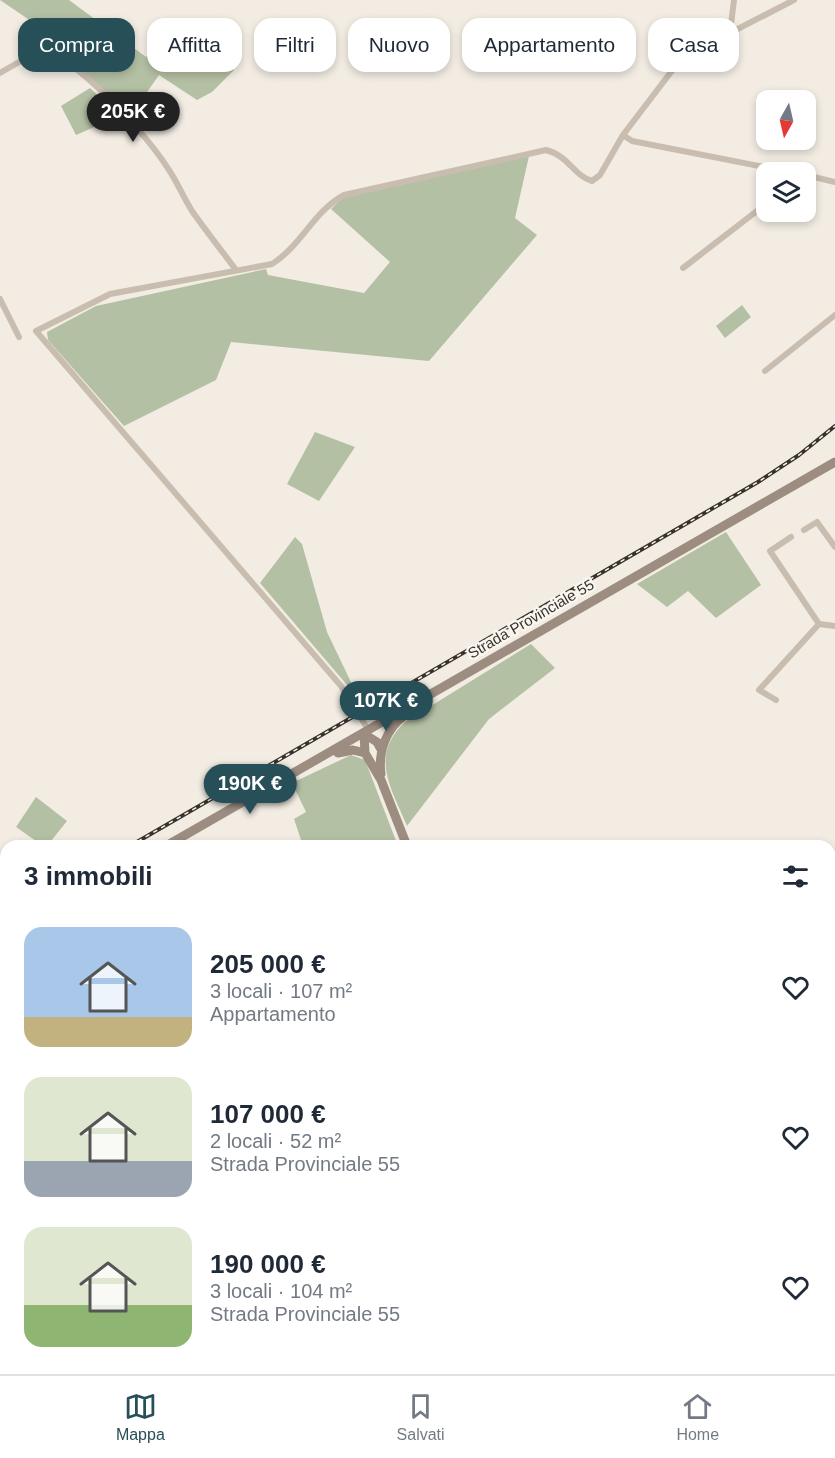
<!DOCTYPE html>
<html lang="it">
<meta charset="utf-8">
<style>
:root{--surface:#fff;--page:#f2f2f3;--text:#1f2937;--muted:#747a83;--line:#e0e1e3;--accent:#264f57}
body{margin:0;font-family:Arial,sans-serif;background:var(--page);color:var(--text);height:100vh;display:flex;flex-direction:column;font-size:22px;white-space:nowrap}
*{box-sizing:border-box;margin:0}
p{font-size:20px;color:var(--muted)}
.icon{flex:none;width:33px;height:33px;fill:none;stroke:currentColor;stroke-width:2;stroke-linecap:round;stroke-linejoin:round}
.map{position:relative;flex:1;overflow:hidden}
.drawer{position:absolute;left:0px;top:840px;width:836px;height:534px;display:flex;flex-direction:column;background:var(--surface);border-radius:18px 18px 0 0;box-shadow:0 3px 9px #0003}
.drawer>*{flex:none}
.hud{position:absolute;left:18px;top:18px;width:800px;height:54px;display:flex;gap:12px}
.needle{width:39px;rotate:188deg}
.tools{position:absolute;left:756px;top:90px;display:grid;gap:12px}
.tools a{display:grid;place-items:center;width:60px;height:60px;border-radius:12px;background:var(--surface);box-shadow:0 3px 9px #0003;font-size:30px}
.price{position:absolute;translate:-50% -51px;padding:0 14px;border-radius:21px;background:var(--accent);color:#fff;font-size:20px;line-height:39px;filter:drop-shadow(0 2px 3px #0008)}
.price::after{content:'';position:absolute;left:50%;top:36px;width:18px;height:14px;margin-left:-9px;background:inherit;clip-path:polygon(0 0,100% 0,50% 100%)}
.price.on{background:#222;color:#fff}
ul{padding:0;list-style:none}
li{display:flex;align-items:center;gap:18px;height:150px;padding:0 24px}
li span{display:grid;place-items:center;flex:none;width:168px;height:120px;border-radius:18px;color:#555}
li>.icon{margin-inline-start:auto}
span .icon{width:72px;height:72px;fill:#fffc;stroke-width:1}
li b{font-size:26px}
h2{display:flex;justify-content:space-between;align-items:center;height:72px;padding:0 24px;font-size:26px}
.chip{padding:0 21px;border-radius:18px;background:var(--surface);box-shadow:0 3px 9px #0003;font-size:21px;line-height:54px}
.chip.on{background:var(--accent);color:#fff}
.menu{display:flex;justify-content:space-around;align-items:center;height:84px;border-top:2px solid var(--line);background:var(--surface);font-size:16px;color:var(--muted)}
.menu a{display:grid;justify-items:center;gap:3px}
.menu .on{color:var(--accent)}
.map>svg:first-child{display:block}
.green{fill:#b4c0a4}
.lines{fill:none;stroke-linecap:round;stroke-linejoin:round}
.stream{stroke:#84a7ac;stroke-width:1.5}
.minor{stroke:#c9bdaf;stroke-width:6}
.secondary{stroke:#9d8d81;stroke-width:9}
.rail-casing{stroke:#39322c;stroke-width:4}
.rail{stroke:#f9f6ef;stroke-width:1.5;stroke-dasharray:4.5;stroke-linecap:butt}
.labels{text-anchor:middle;stroke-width:5;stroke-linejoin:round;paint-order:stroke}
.street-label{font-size:15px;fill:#39322c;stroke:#f9f6ef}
</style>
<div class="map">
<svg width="835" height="1374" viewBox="0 0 835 1374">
<rect width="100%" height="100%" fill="#f2ece3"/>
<path class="green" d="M0,0H69L146,57L176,21L234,70L212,92L197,100L159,75L138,105L134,102L125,108L44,43L53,36Z
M90,88L120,116L76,135L61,106Z
M529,156L515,218L537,235L429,361L231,342L216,380L124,426L48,340L47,332L96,306L266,269L268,275L364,293L390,262L331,209L342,198Z
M742,305L751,317L725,338L716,326Z
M315,432L355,447L319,501L287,484Z
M726,532L761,585L716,618L688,591L667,607L637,584Z
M295,537L302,544L327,632L359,699L260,583Z
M531,644L555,668L489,719L407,826C391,788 369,756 405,722Z
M351,755L365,760L398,846H303L294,819L306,812L292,783Z
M36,797L67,821L47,846H43L16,827Z"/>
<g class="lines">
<path class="stream" d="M830,1097H835"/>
<path class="minor" d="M730,33L734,0
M0,73L40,50C76,56 147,135 167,167C177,181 183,197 192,211C206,231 222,251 236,270
M623,135L632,141L789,172
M806,175L835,182
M683,268L766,204
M0,299L19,337
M765,371L835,315
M804,530L817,522L835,547
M791,537L770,551L819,624
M776,700L759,690L819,624L835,626
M369,731L341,686L36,331L110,294L272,264C301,246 314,211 344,195L546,150C569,156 574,176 592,181L600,175L623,135L674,68L730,33L794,0"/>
<path class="secondary" d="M364,734L365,753L381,780L407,846
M364,734L377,742L382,751
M338,753L353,750L365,753
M381,774C378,751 386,729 405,715
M166,846L835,462
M0,943L6,939
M830,1164L835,1167"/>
<defs>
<path id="rail" d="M130,846L758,482L799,455L835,426
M0,914L6,911"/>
</defs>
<use href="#rail" class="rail-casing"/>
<use href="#rail" class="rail"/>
</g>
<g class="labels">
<g class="street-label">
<text transform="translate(531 619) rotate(-30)" y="5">Strada Provinciale 55</text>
</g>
</g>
</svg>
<div class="tools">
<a><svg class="needle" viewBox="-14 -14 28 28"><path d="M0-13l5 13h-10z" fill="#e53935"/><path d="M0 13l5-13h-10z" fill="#747a83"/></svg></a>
<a><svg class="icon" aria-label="layers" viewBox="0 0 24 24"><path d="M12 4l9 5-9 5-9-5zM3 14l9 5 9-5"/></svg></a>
</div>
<b class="price on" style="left:133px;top:143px">205K €</b>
<b class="price" style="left:386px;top:732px">107K €</b>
<b class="price" style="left:250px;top:815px">190K €</b>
<div class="hud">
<a class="chip on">Compra</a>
<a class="chip">Affitta</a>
<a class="chip">Filtri</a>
<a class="chip">Nuovo</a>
<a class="chip">Appartamento</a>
<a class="chip">Casa</a>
</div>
<section class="drawer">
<h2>3 immobili<svg class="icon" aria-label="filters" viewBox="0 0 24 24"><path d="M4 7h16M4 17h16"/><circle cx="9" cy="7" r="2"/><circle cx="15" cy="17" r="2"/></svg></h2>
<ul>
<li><span style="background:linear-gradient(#a9c7e8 75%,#c2b280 0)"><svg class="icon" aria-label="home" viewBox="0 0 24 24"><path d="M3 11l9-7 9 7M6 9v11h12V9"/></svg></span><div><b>205 000 €</b><p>3 locali · 107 m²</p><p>Appartamento</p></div><svg class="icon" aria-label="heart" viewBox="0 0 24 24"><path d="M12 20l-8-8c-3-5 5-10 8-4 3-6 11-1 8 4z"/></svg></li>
<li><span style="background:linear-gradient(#dfe7d0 70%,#9aa5b1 0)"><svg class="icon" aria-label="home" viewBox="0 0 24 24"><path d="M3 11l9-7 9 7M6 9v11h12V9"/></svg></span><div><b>107 000 €</b><p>2 locali · 52 m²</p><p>Strada Provinciale 55</p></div><svg class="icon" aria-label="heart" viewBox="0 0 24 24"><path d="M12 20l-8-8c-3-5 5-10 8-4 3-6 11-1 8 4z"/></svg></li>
<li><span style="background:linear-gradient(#dfe7d0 65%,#8fb573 0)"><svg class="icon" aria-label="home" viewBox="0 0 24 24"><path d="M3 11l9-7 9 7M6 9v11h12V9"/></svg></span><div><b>190 000 €</b><p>3 locali · 104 m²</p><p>Strada Provinciale 55</p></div><svg class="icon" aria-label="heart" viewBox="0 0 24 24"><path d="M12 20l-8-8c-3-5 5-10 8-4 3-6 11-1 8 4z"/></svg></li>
</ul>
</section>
</div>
<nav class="menu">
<a class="on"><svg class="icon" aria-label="map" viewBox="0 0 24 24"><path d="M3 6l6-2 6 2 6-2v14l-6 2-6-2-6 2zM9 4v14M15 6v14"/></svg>Mappa</a>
<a><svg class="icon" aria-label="saved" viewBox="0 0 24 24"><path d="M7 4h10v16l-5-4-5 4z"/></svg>Salvati</a>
<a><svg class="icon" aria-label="home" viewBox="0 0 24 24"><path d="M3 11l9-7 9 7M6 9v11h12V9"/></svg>Home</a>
</nav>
